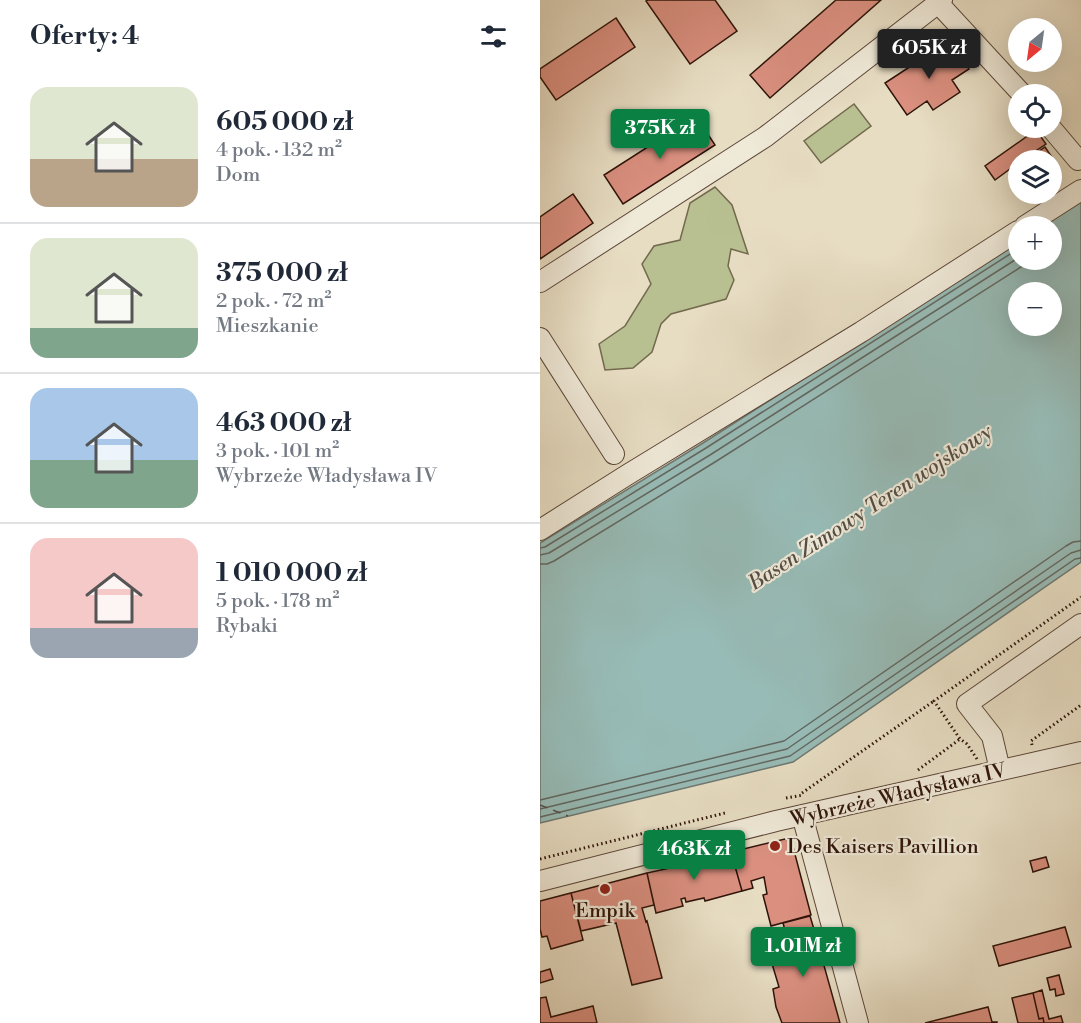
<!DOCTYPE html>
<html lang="pl">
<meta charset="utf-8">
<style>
:root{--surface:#fff;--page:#f2f2f3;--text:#1f2937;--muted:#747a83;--line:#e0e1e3;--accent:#0b8043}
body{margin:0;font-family:"Libre Bodoni",serif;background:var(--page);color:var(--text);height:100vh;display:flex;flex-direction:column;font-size:22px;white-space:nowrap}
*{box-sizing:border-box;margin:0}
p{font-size:20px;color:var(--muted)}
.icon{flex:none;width:33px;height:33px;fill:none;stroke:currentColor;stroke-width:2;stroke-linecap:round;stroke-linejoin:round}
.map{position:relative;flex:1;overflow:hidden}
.details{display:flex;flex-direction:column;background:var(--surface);width:540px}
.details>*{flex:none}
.needle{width:39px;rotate:209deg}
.tools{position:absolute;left:468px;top:18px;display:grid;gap:12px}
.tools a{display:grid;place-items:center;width:54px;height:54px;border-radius:50%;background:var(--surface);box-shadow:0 6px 24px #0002;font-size:30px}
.price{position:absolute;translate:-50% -51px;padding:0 14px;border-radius:6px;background:var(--accent);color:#fff;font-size:20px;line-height:39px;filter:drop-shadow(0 2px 3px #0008)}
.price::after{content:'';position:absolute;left:50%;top:36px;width:18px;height:14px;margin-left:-9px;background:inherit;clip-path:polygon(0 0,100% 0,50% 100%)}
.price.on{background:#222;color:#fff}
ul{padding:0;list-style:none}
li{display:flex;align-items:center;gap:18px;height:150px;padding:0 30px}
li+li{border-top:2px solid var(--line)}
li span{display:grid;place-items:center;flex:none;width:168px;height:120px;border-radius:18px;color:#555}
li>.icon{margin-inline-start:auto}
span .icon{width:72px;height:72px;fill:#fffc;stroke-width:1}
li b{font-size:26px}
h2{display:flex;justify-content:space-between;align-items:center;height:72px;padding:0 30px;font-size:26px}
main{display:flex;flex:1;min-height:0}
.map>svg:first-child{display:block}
.green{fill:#b8c092;stroke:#736a4e;stroke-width:1.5}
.water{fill:#97bbb6;stroke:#6d7871;stroke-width:1.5;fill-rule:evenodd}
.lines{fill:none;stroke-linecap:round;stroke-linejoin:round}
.shore{stroke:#626760;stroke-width:1.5}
.ferry{stroke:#534e46;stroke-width:1.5;stroke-dasharray:8 6;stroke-linecap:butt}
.building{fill:#da8f7f;stroke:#2e1309;stroke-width:1.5}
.minor-casing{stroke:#5c4638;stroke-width:22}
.path{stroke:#2e1309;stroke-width:3;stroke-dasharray:1.5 3;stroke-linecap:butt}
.minor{stroke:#efe9d8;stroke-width:20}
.poi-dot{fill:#8f2418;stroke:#efe9d8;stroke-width:2}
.labels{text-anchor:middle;stroke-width:4.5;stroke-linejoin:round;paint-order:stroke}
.street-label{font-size:20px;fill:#2e1309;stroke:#efe9d8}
.poi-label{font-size:20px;fill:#2e1309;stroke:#efe9d8;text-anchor:start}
.water-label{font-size:21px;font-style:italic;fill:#534e46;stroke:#efe9d8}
</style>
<main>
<section class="details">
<h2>Oferty: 4<svg class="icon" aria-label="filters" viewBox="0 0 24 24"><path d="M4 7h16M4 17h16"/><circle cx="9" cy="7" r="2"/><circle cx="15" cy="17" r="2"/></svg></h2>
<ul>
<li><span style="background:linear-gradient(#dfe7d0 60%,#b9a48a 0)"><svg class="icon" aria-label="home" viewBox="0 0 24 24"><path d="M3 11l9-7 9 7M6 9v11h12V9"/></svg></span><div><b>605 000 zł</b><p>4 pok. · 132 m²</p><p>Dom</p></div></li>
<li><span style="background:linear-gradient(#dfe7d0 75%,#7fa58c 0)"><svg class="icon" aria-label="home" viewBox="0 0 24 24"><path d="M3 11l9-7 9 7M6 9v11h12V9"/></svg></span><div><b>375 000 zł</b><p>2 pok. · 72 m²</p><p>Mieszkanie</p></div></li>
<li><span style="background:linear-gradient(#a9c7e8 60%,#7fa58c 0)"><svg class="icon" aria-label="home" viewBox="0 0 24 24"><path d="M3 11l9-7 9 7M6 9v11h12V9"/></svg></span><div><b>463 000 zł</b><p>3 pok. · 101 m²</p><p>Wybrzeże Władysława IV</p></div></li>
<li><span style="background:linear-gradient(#f6c9c9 75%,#9aa5b1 0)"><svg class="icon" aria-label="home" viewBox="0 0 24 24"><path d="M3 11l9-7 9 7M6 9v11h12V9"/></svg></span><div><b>1 010 000 zł</b><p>5 pok. · 178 m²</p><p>Rybaki</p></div></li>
</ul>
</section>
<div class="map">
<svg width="541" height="1023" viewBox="0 0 541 1023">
<rect width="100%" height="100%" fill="#e7ddc3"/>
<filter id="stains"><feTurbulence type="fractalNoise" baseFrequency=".00333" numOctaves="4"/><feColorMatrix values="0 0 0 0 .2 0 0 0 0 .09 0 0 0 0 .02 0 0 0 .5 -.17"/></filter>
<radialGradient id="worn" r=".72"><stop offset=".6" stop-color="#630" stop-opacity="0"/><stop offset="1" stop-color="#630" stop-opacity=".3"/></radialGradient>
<path class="green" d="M314,104L331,126L281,163L264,141Z
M175,187L192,205L208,254L191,249L188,266L194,280L186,299L131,314L121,324L112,352L93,368L65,370L59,344L85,326L111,284L102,264L114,246L140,240L150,203Z"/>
<path class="water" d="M541,202V562L253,762L0,823V543L163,443L478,242V260H512V226H503ZM478,292H512V326H478Z"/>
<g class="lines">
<path class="shore" d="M0,548L5,547L166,448L478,249
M0,555L9,553L170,455L478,258
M0,564H7L14,561L175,462L492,260
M0,800L244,741L526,546L533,542L541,541
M0,809L247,749L531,553L541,550
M0,817L250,756L535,559L541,558"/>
<path class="ferry" d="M0,805L28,816"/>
</g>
<path class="building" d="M108,0H175L197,31L150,64L106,1Z
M296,0H341L230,98L210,75Z
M76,18L95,47L16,100L0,77V69Z
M409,41L429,69L412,80L420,92L393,110L387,101L367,115L345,83Z
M156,116L175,145L83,204L64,175Z
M496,130L506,144L482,160H478V163L455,180L445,166Z
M505,147L513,159L511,160H486Z
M33,194L53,223L0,259V217Z
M245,839L252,843L271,915L231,926L223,895L227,894L224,877L211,881L213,888L202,891L191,852Z
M178,852L179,855L191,852L202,891L165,901L164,898L146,902L145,898L141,899L143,906L116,913L107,873L130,868L129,864L142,861L143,864L166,859L165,855Z
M506,857L509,867L493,872L490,861Z
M107,873L114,905L102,908L106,922L107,921L122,978L92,985L76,923L41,931L31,893Z
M31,893L43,940L11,949L7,936L2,937L0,929V901Z
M270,916L273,926L300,1023H242L236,1007L233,989L239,987L230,957L239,954L238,948L249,945L243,923Z
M525,927L531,947L459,966L453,946Z
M10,969L13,979L0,983V972Z
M519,975L524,994L516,996L515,989L510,990L507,978Z
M502,990L509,1019L521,1016L523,1023H504L503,1018L499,1019L493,993Z
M493,993L499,1019L503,1018L504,1023H478L472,998Z
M6,997L11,1017L53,1006L57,1023H0V998Z
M448,1007L452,1022H457V1023H385Z"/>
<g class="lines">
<defs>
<path id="minor" d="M398,3L482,94
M511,128L538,160L541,158
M485,226L541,190
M0,282L225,137L402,0
M0,338L74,454
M0,530L87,475L321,332L478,231
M460,770L452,736L427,704L541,624
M262,815L318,1023
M0,881L236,821L541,752"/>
</defs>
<use href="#minor" class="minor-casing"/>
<path class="path" d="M492,745L491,741L541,705
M437,759L427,744L420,739L394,701L541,597
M378,770L420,739
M262,793L394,701
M246,798L263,795
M0,859L185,813"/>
<use href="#minor" class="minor"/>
</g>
<g class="poi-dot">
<circle cx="235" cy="846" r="6"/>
<circle cx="65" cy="889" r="6"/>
</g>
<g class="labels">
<g class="street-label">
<text transform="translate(358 794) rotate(-13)" y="7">Wybrzeże Władysława IV</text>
</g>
<g class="poi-label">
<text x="247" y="853">Des Kaisers Pavillion</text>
<text x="65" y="917" text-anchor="middle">Empik</text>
</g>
<g class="water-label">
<text transform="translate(330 507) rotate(-33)" y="7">Basen Zimowy Teren wojskowy</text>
</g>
</g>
<rect width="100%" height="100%" filter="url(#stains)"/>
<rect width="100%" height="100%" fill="url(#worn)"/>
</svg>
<div class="tools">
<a><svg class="needle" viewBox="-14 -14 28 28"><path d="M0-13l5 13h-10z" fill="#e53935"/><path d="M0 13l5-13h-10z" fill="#747a83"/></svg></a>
<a><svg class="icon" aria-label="locate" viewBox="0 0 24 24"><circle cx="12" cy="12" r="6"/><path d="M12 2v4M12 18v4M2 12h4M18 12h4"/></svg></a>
<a><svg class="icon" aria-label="layers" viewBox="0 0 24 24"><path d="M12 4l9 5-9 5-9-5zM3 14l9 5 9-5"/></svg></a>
<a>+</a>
<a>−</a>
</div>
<b class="price on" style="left:389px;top:80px">605K zł</b>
<b class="price" style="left:120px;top:160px">375K zł</b>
<b class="price" style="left:154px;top:881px">463K zł</b>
<b class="price" style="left:263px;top:978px">1.01M zł</b>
</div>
</main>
